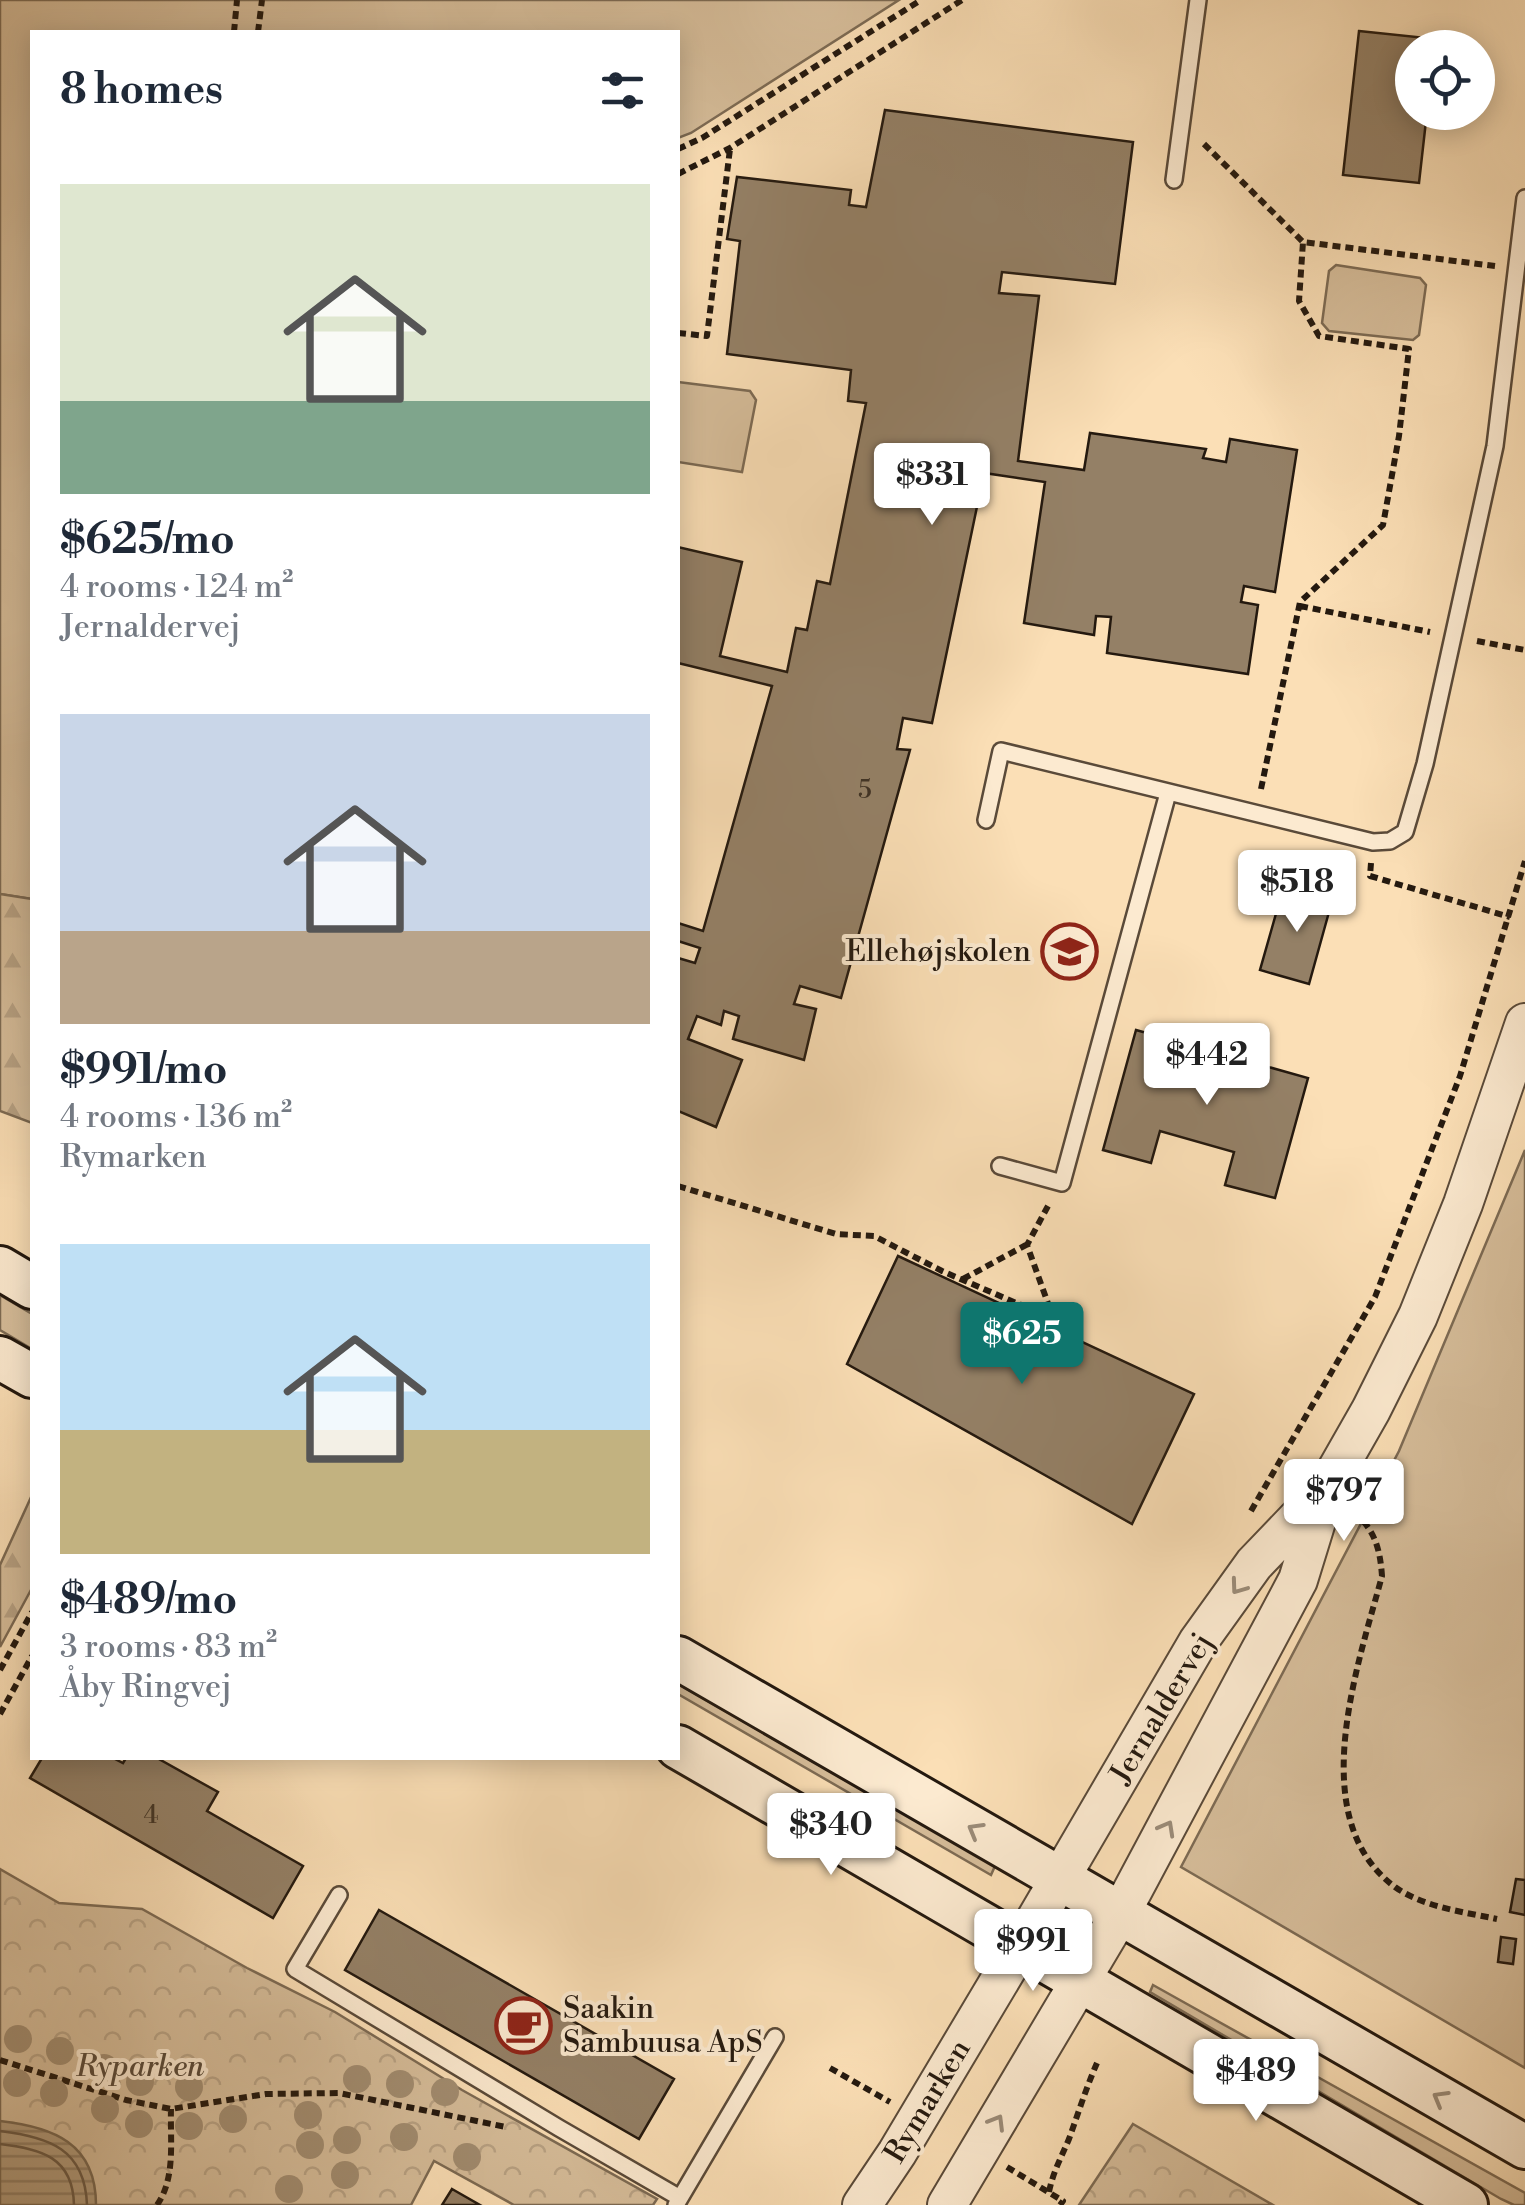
<!DOCTYPE html>
<meta charset="utf-8">
<style>
:root{--surface:#fff;--page:#f2f2f3;--text:#1f2937;--muted:#747a83;--accent:#0f766e}
body{margin:0;font-family:"Libre Bodoni",serif;background:var(--page);color:var(--text);height:100vh;display:flex;flex-direction:column;font-size:38px;white-space:nowrap}
*{box-sizing:border-box;margin:0}
p{font-size:32px;color:var(--muted)}
.icon{flex:none;width:55px;height:55px;fill:none;stroke:currentColor;stroke-width:2;stroke-linecap:round;stroke-linejoin:round}
.map{position:relative;flex:1;overflow:hidden}
.drawer{position:absolute;left:30px;top:30px;width:650px;height:1730px;display:flex;flex-direction:column;background:var(--surface);border-radius:0px;box-shadow:0 5px 25px #0003}
.drawer>*{flex:none}
.controls{position:absolute;left:1395px;top:30px;display:grid;gap:20px}
.controls a{display:grid;place-items:center;width:100px;height:100px;border-radius:50%;background:var(--surface);box-shadow:0 5px 25px #0003;font-size:50px}
.price{position:absolute;translate:-50% -85px;padding:0 22px;border-radius:10px;background:#fff;color:#222;font-size:32px;line-height:65px;filter:drop-shadow(0 2px 5px #0008)}
.price::after{content:'';position:absolute;left:50%;top:60px;width:30px;height:22px;margin-left:-15px;background:inherit;clip-path:polygon(0 0,100% 0,50% 100%)}
.price.active{background:var(--accent);color:#fff}
ul{padding:0;list-style:none}
li{display:grid;align-content:center;gap:20px;height:530px;padding:0 30px}
li span{display:grid;place-items:center;height:310px;border-radius:0px;color:#555}
li>.icon{margin-inline-start:auto}
span .icon{width:180px;height:180px;fill:#fffc;stroke-width:1}
li b{font-size:42px}
h2{display:flex;justify-content:space-between;align-items:center;height:120px;padding:0 30px;font-size:42px}
.map>svg:first-child{display:block}
.green{fill:#d6bd9a;stroke:#7d6b54;stroke-width:2.5}
.forest{fill:url(#forest-firs);stroke:#7d6b54;stroke-width:2.5}
.park{fill:url(#park-crowns);stroke:#7d6b54;stroke-width:2.5}
.water{fill:url(#water-rules);stroke:#796851;stroke-width:2.5}
.lines{fill:none;stroke-linecap:round;stroke-linejoin:round}
.shore{stroke:#6b5a46;stroke-width:2.5}
.building{fill:#948066;stroke:#24190f;stroke-width:2.5}
.service-casing{stroke:#5a4a39;stroke-width:20}
.tertiary-casing{stroke:#5a4a39;stroke-width:42}
.secondary-casing{stroke:#24190f;stroke-width:48}
.path{stroke:#24190f;stroke-width:6;stroke-dasharray:8 5;stroke-linecap:butt}
.service{stroke:#fcead0;stroke-width:15}
.tertiary{stroke:#fcead0;stroke-width:38}
.secondary{stroke:#fcead0;stroke-width:42}
.tree{fill:#a28d71}
.oneway{stroke:#9b8c79}
.labels{text-anchor:middle;stroke-width:8;stroke-linejoin:round;paint-order:stroke}
.number-label{font-size:25px;fill:#403325}
.poi-label{font-size:30px;fill:#24190f;stroke:#fcead0;text-anchor:end}
.street-label{font-size:30px;fill:#24190f;stroke:#fcead0}
.park-label{font-size:30px;font-style:italic;fill:#594a39;stroke:#fcead0}
</style>
<div class="map">
<svg width="1525" height="2205" viewBox="0 0 1525 2205">
<defs>
<pattern id="forest-firs" width="22" height="20" patternUnits="userSpaceOnUse" patternTransform="scale(2.5)"><rect width="22" height="20" fill="#d6bd9a"/><path d="M5 1l3.5 6h-7zM16 11l3.5 6h-7z" fill="#b8a284"/></pattern>
<pattern id="park-crowns" width="20" height="18" patternUnits="userSpaceOnUse" patternTransform="scale(2.5)"><rect width="20" height="18" fill="#d6bd9a"/><path d="M2 6a3 3 0 1 1 6 0M12 15a3 3 0 1 1 6 0" fill="none" stroke="#b8a284"/></pattern>
<pattern id="water-rules" width="6" height="5" patternUnits="userSpaceOnUse" patternTransform="scale(2.5)"><rect width="6" height="5" fill="#b29c7d"/><path d="M0 2.5h6" fill="none" stroke="#917e65"/></pattern>
</defs>
<rect width="100%" height="100%" fill="#fbdfb6"/>
<filter id="stains"><feTurbulence type="fractalNoise" baseFrequency=".002" numOctaves="4"/><feColorMatrix values="0 0 0 0 .2 0 0 0 0 .09 0 0 0 0 .02 0 0 0 .5 -.17"/></filter>
<radialGradient id="worn" r=".72"><stop offset=".6" stop-color="#630" stop-opacity="0"/><stop offset="1" stop-color="#630" stop-opacity=".3"/></radialGradient>
<path class="green" d="M0,0H899L691,133L678,138V32H32V899L0,894Z
M1336,265L1420,278L1426,285L1419,335L1413,340L1329,331L1322,323L1329,271Z
M678,382L750,391L756,400L742,472L678,462Z
M1525,1150V2068L1181,1867L1399,1451Z
M0,1295L32,1314V1349L0,1330Z
M678,1684L995,1866L991,1875L678,1694Z
M1153,1985L1525,2193V2205H1514L1501,2199L1150,1992Z"/>
<path class="forest" d="M0,894L32,899V1123L0,1111Z
M32,1495V1588L0,1647V1565Z"/>
<path class="park" d="M0,1869L59,1903L142,1909L247,1968L335,2012L462,2090L657,2199L653,2205H514L434,2161L411,2205H0Z
M1133,2124L1273,2205H1079Z"/>
<path class="water" d="M0,2121C53,2127 96,2143 96,2205H0Z"/>
<g class="lines">
<path class="shore" d="M0,2131C49,2137 85,2149 87,2205
M0,2144C41,2149 73,2157 74,2205"/>
</g>
<path class="building" d="M1359,31L1436,39L1435,48H1412V112H1427L1419,183L1343,175Z
M885,110L1133,142L1115,284L1002,272L999,293L1039,296L1018,461L1084,470L1090,433L1206,449L1203,458L1226,462L1230,439L1297,450L1275,592L1244,586L1241,602L1258,605L1248,674L1107,653L1111,617L1096,616L1094,635L1024,623L1045,482L984,473L932,723L903,718L897,749L910,750L841,998L800,986L794,1004L816,1009L804,1060L733,1039L739,1016L724,1011L721,1025L697,1016L688,1039L742,1060L716,1127L678,1111V958L695,963L700,948L678,941V923L703,931L772,686L678,663V547L742,562L720,656L787,672L796,628L807,630L817,581L830,584L866,403L848,401L851,370L727,354L740,241L727,239L737,177L851,190L849,205L866,207Z
M1312,888L1334,894L1309,984L1260,970L1283,889L1309,896Z
M1136,1030L1308,1078L1275,1198L1225,1185L1234,1152L1160,1131L1151,1163L1103,1150Z
M898,1256L1194,1394L1132,1524L847,1364Z
M42,1758H113L123,1763L126,1758H157L218,1792L207,1811L303,1866L273,1918L30,1778Z
M1516,1879L1525,1880V1915L1510,1912Z
M379,1910L674,2079L639,2139L345,1970Z
M1501,1937L1516,1939L1513,1964L1498,1962Z
M452,2189L480,2205H442Z"/>
<g class="lines">
<defs>
<path id="service" d="M1174,180L1198,0
M986,820L1001,751L1373,842L1390,841L1405,832L1425,764L1495,446L1525,198
M1000,1166L1062,1183L1168,793
M339,1895L295,1969L559,2128L680,2198
M676,2205L775,2037"/>
<path id="tertiary" d="M862,2205L897,2153L1021,1945L1198,1642L1254,1564L1321,1494
M947,2205L1120,1914L1298,1580L1326,1489L1371,1410L1418,1316L1463,1204L1525,1023"/>
<path id="secondary" d="M0,1268L32,1287
M0,1358L32,1376
M678,1658L1525,2147
M678,1747L1466,2205"/>
</defs>
<use href="#service" class="service-casing"/>
<use href="#tertiary" class="tertiary-casing"/>
<use href="#secondary" class="secondary-casing"/>
<path class="path" d="M234,32L237,0
M258,32L262,0
M1204,144L1303,242L1495,266
M678,149L702,138L921,0
M678,174L730,148L962,0
M678,333L707,336L730,149
M1300,606L1430,632
M1477,641L1525,650
M1261,789L1300,602L1383,525L1399,436L1409,349L1319,336L1299,301L1303,242
M1371,863L1370,876L1510,917
M678,1186L836,1234L874,1236L942,1271L1079,1330
M1048,1206L1027,1245L1054,1320
M963,1279L1026,1245
M1251,1511L1375,1297L1460,1076L1525,861
M1354,1512C1375,1530 1380,1549 1382,1576C1358,1665 1303,1819 1395,1887C1423,1907 1464,1912 1497,1919
M0,1670L32,1612
M0,1714L32,1656
M0,2060L126,2100L171,2109L266,2094L339,2093L506,2127
M830,2068L890,2102
M1007,2167L1063,2201L1060,2205
M1049,2192C1053,2172 1061,2158 1069,2139C1078,2114 1086,2088 1097,2063
M157,2205C176,2178 170,2140 171,2109"/>
<use href="#service" class="service"/>
<use href="#tertiary" class="tertiary"/>
<use href="#secondary" class="secondary"/>
</g>
<g class="tree">
<circle cx="18" cy="2039" r="14"/>
<circle cx="60" cy="2051" r="14"/>
<circle cx="104" cy="2068" r="14"/>
<circle cx="357" cy="2079" r="14"/>
<circle cx="140" cy="2082" r="14"/>
<circle cx="17" cy="2083" r="14"/>
<circle cx="400" cy="2084" r="14"/>
<circle cx="189" cy="2087" r="14"/>
<circle cx="445" cy="2092" r="14"/>
<circle cx="54" cy="2093" r="14"/>
<circle cx="105" cy="2109" r="14"/>
<circle cx="308" cy="2115" r="14"/>
<circle cx="233" cy="2119" r="14"/>
<circle cx="139" cy="2124" r="14"/>
<circle cx="189" cy="2126" r="14"/>
<circle cx="404" cy="2137" r="14"/>
<circle cx="347" cy="2140" r="14"/>
<circle cx="310" cy="2145" r="14"/>
<circle cx="467" cy="2157" r="14"/>
<circle cx="345" cy="2175" r="14"/>
<circle cx="289" cy="2189" r="14"/>
</g>
<defs><path id="oneway-chevron" d="M-2-3.5L2.5 0L-2 3.5" fill="none" stroke-width="1.6" stroke-linecap="round" stroke-linejoin="round" transform="scale(2.5)"/></defs>
<g class="oneway">
<use href="#oneway-chevron" transform="translate(1238 1587) rotate(126)"/>
<use href="#oneway-chevron" transform="translate(1167 1828) rotate(-61)"/>
<use href="#oneway-chevron" transform="translate(975 1830) rotate(-150)"/>
<use href="#oneway-chevron" transform="translate(1440 2098) rotate(-150)"/>
<use href="#oneway-chevron" transform="translate(997 2122) rotate(-59)"/>
</g>
<defs>
<symbol id="school-ring" viewBox="-11 -11 22 22"><circle r="9.5" fill="#fcead0" stroke="#8f2418" stroke-width="1.5"/><path d="M0-5L7-2L0 1L-7-2ZM-4 1L0 2.5L4 1V4Q0 6-4 4Z" fill="#8f2418"/></symbol>
<symbol id="cafe-ring" viewBox="-11 -11 22 22"><circle r="9.5" fill="#fcead0" stroke="#8f2418" stroke-width="1.5"/><path d="M-5.5-4.5H6V0H3Q3 3.5 0 3.5H-2.5Q-5.5 3.5-5.5 0ZM3-3.2v2h1.7v-2ZM-6 4.5H4V6H-6Z" fill="#8f2418"/></symbol>
</defs>
<g fill-rule="evenodd">
<use href="#school-ring" x="1038" y="920" width="63" height="63"/>
<use href="#cafe-ring" x="492" y="1994" width="63" height="63"/>
</g>
<g class="labels">
<g class="number-label">
<text x="865" y="798">5</text>
<text x="151" y="1823">4</text>
</g>
<g class="poi-label">
<text x="1031" y="961">Ellehøjskolen</text>
<text x="563" y="2018" text-anchor="start">Saakin<tspan x="563" dy="34">Sambuusa ApS</tspan></text>
</g>
<g class="street-label">
<text transform="translate(1161 1708) rotate(-59)" y="10">Jernaldervej</text>
<text transform="translate(927 2101) rotate(-59)" y="10">Rymarken</text>
</g>
<g class="park-label">
<text x="140" y="2076">Ryparken</text>
</g>
</g>
<rect width="100%" height="100%" filter="url(#stains)"/>
<rect width="100%" height="100%" fill="url(#worn)"/>
</svg>
<div class="controls">
<a><svg class="icon" aria-label="locate" viewBox="0 0 24 24"><circle cx="12" cy="12" r="6"/><path d="M12 2v4M12 18v4M2 12h4M18 12h4"/></svg></a>
</div>
<b class="price" style="left:932px;top:528px">$331</b>
<b class="price" style="left:1297px;top:935px">$518</b>
<b class="price" style="left:1207px;top:1108px">$442</b>
<b class="price active" style="left:1022px;top:1387px">$625</b>
<b class="price" style="left:1344px;top:1544px">$797</b>
<b class="price" style="left:831px;top:1878px">$340</b>
<b class="price" style="left:1033px;top:1994px">$991</b>
<b class="price" style="left:1256px;top:2124px">$489</b>
<section class="drawer">
<h2>8 homes<svg class="icon" aria-label="filters" viewBox="0 0 24 24"><path d="M4 7h16M4 17h16"/><circle cx="9" cy="7" r="2"/><circle cx="15" cy="17" r="2"/></svg></h2>
<ul>
<li><span style="background:linear-gradient(#dfe7d0 70%,#7fa58c 0)"><svg class="icon" aria-label="home" viewBox="0 0 24 24"><path d="M3 11l9-7 9 7M6 9v11h12V9"/></svg></span><div><b>$625/mo</b><p>4 rooms · 124 m²</p><p>Jernaldervej</p></div></li>
<li><span style="background:linear-gradient(#c9d6e8 70%,#b9a48a 0)"><svg class="icon" aria-label="home" viewBox="0 0 24 24"><path d="M3 11l9-7 9 7M6 9v11h12V9"/></svg></span><div><b>$991/mo</b><p>4 rooms · 136 m²</p><p>Rymarken</p></div></li>
<li><span style="background:linear-gradient(#bfe0f5 60%,#c2b280 0)"><svg class="icon" aria-label="home" viewBox="0 0 24 24"><path d="M3 11l9-7 9 7M6 9v11h12V9"/></svg></span><div><b>$489/mo</b><p>3 rooms · 83 m²</p><p>Åby Ringvej</p></div></li>
</ul>
</section>
</div>
